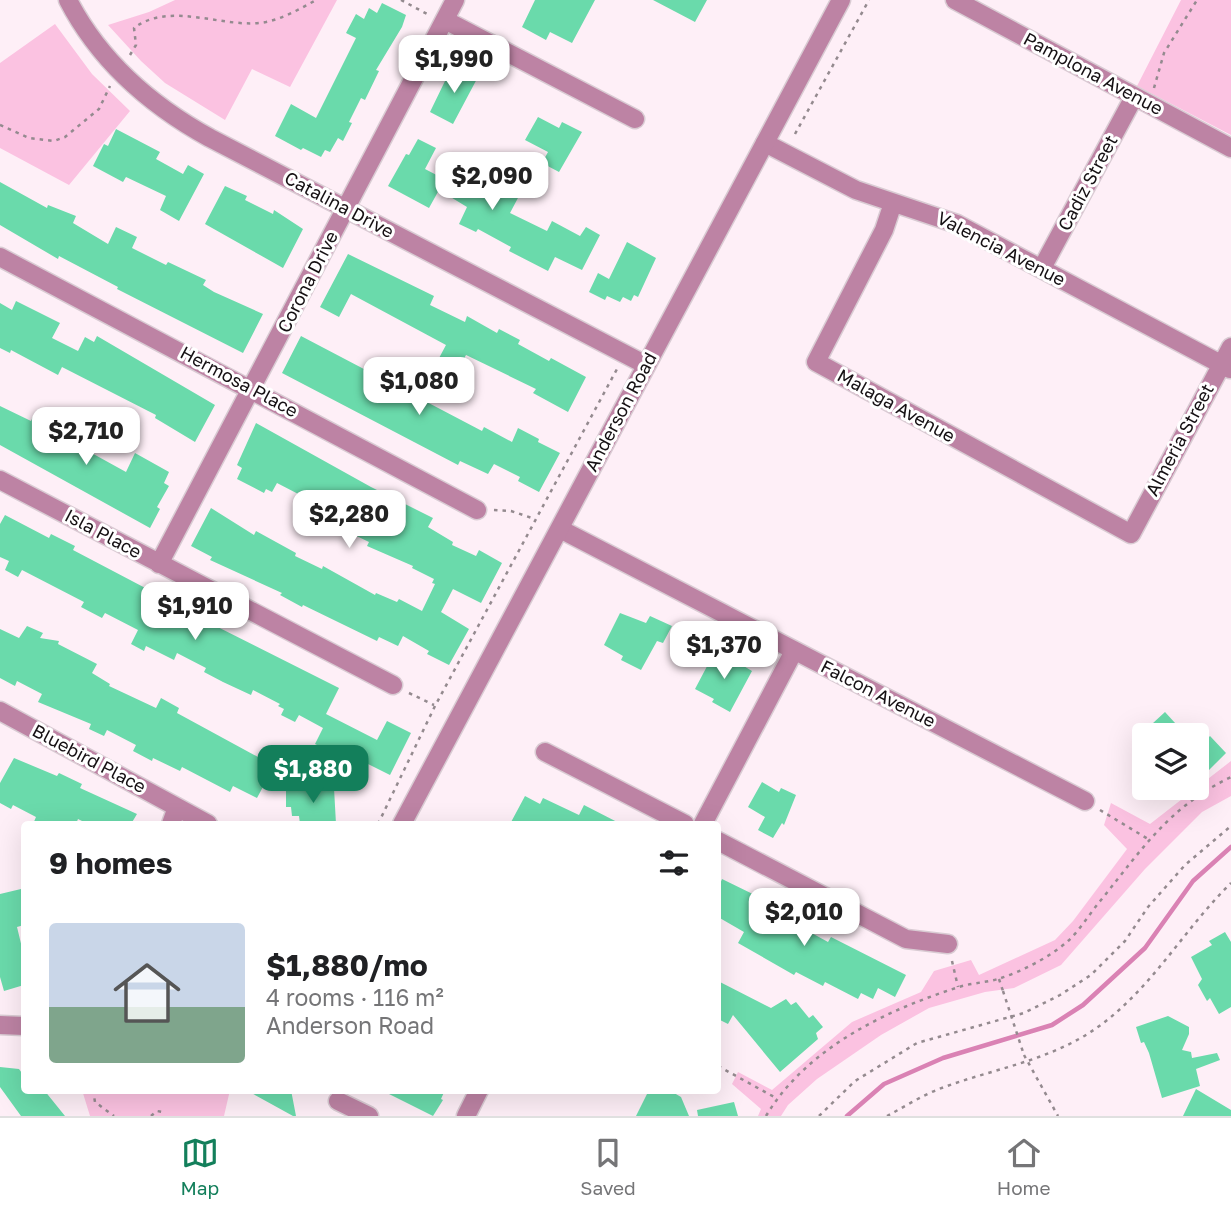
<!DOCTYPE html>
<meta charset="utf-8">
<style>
:root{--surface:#fff;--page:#f6f6f6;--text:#202124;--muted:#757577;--line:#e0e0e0;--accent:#137f5b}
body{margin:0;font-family:"Golos Text",sans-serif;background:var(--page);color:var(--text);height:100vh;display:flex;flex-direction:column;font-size:26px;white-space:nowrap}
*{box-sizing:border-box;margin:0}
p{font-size:23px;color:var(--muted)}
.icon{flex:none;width:38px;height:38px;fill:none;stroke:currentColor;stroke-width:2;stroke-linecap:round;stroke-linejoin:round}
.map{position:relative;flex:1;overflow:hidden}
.drawer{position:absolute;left:21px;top:821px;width:700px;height:273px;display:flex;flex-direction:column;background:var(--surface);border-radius:7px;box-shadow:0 7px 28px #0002}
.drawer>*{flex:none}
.fabs{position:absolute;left:1132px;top:723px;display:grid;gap:14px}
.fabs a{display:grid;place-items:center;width:77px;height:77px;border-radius:7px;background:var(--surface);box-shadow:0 7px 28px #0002;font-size:35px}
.price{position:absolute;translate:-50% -60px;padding:0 16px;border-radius:14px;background:#fff;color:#222;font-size:23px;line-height:46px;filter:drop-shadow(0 2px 4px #0008)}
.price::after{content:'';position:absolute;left:50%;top:42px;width:21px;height:16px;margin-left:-10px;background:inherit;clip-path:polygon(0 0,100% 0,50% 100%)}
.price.active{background:var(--accent);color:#fff}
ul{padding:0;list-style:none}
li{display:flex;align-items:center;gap:21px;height:175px;padding:0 28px}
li+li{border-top:2px solid var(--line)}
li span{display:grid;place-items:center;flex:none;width:196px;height:140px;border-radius:7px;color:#555}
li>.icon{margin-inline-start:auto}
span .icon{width:84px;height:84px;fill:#fffc;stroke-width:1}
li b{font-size:30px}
h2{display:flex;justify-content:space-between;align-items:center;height:84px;padding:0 28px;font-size:30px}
.tab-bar{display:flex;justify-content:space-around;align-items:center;height:98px;border-top:2px solid var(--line);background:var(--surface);font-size:19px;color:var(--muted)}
.tab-bar a{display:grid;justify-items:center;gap:4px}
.tab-bar .active{color:var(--accent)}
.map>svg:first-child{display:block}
.green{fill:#fbc2e1}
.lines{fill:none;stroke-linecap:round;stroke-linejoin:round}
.stream{stroke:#da82b4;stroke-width:4.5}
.building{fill:#6adaab}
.minor-casing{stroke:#d9cbd3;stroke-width:21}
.tertiary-casing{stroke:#d9cbd3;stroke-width:21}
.path{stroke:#948a8f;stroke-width:2.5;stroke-dasharray:3.5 5;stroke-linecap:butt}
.minor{stroke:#bd83a4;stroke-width:18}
.tertiary{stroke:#bd83a4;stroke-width:18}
.path-bridge{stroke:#948a8f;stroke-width:2.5;stroke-dasharray:3.5 5;stroke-linecap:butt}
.labels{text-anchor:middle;stroke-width:6;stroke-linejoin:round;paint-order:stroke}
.street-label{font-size:18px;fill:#151013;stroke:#fff}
</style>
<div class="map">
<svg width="1231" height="1116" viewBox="0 0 1231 1116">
<rect width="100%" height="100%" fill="#feeff7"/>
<path class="green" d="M175,0H337L290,87L252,69L225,120L165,83L141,61L108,25L149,12Z
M1181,0H1231V135L1137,86Z
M55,24L92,74L130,111L69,185L0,148V63Z
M1231,761V796L1202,812L1145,869L1061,965L1014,988L985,992L929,1008L881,1035L817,1079L788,1105L781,1116H758L761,1109L732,1084L738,1072L772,1090L852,1022L921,992L934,971L971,960L979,975L1055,940L1073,921L1127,849L1104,825L1111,803L1150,824Z
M82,1090H230L224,1116H90Z"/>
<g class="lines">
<path class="stream" d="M847,1116L884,1084L943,1058L1052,1025L1083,1005L1145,948L1193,881L1231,847"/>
</g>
<path class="building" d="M535,0H595L572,43L550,32L546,40L522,27Z
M653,0H707L695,22Z
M382,3L406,15L402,27L376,70L379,71L365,100L361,98L349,122L352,123L343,141L338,138L330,152L325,150L321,157L303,148L301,150L275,136L291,104L316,118L356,38L346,33L356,14L364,19L369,8L377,13Z
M462,66L479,75L453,124L430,112L446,79L453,83Z
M538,117L559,128L562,122L582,132L559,172L542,163L548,152L525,140Z
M116,129L160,152L156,159L183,174L188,165L204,174L179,221L160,210L166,196L126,177L123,182L93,166L104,144L108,146Z
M418,139L436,148L425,169L450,182L459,163L473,171L471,176L500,192L502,189L519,196L510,213L547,231L552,221L580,236L586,227L600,235L582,270L555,257L548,271L509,251L511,247L478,229L476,232L459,224L467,207L439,190L429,208L388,186L406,154L409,155Z
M0,182L47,208L48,205L76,216L73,223L108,244L116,227L137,237L132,248L166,265L168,262L206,280L203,285L214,292L263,314L243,353L117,289L118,287L59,256L58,259L0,225Z
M225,186L247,196L245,200L273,214L274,210L303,229L283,268L205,224Z
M627,242L656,258L638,297L634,295L631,301L623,297L620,302L607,296L605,300L589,292L598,273L609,279Z
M348,254L434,296L430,305L465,322L467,316L497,333L499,329L520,340L518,344L549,361L551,358L586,377L568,412L533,393L536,389L466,355L458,370L438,360L446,345L351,294L339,317L320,307Z
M16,301L60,323L52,338L78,351L85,337L94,342L97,336L215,405L195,442L155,418L156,415L62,367L58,375L11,350L10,353L0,348V303L12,310Z
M301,336L482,431L484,427L512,442L518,428L539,439L538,442L560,453L539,492L518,481L520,477L494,464L488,474L460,461L458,465L282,373Z
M0,406L31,421L33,417L46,424L50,416L61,422L57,429L70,436L68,440L126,472L135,453L169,472L164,483L169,486L157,507L160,509L150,528L0,445Z
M256,423L371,487L433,518L428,527L453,542L452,545L476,556L479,550L502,563L481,603L453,589L441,612L469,629L449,665L427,654L429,651L403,636L398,646L379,637L377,641L303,605L302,607L280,595L282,593L210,560L212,557L191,546L211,508L254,535L256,531L296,553L295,556L322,569L323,566L375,595L376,593L397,602L399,599L422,611L435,584L432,583L434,579L412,568L413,566L367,546L369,542L336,526L335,529L321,523L325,515L301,503L304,497L277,483L272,492L266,489L264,493L237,479L242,468L237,465Z
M5,515L49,538L51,534L75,546L73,550L151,591L150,593L339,688L326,714L377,740L387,721L411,733L390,775L358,759L355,764L315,744L323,728L299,715L295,722L281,715L284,709L278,706L280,704L253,690L251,695L223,682L204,672L206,668L177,653L174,660L146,646L144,651L131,644L138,630L105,613L102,618L81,607L84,602L22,570L18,577L5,570L9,561L0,557V524Z
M620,613L646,623L650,616L672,626L663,643L657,641L641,670L621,660L623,656L604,645Z
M27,626L43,633L40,638L59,641L58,644L97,664L92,673L110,684L109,686L156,708L161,698L179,708L177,713L258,757L262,749L279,757L257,798L233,786L230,792L182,767L180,771L153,758L152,761L133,751L136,745L107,730L104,736L89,729L91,724L38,702L42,694L17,681L15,686L0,678V629L19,638Z
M714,653L721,656L722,653L752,671L730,712L712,702L714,699L695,689Z
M1165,712L1186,735H1140Z
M1197,733L1205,741L1210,736L1226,753L1197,782Z
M14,758L57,776L59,773L82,784L80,788L137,814L131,824H88L78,819L76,824H33L36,817L13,805L11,809L0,803V783Z
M762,782L779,792L781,788L796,795L784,825L782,823L773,838L758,830L765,817L748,807Z
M311,787V789L334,788L336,824H300L299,816H292L291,807H286V791Z
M525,796L540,804L543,798L579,815L584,805L621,824H510Z
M722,879L765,900L759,911L795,930L797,925L828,942L831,937L906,975L895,997L878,988L873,999L861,993L858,999L825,982L823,986L796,972L794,975L738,943L744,932L718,917V889Z
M21,889L24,925L17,927L24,956V985L4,991L0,977V894Z
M1225,932L1231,942V1007L1219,1014L1210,998L1207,1001L1198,985L1202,979L1191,957L1212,945L1209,941Z
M718,981L771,1008L786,999L791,1005L796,1002L809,1018L813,1015L823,1027L816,1033L818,1039L780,1072L733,1015L728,1024L718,1019Z
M1168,1016L1189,1027V1034L1182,1050L1191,1052L1192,1058L1217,1053L1220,1060L1196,1069L1200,1086L1162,1098L1149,1053L1144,1042L1141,1043L1136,1027Z
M0,1067L19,1069L24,1076V1090H44L65,1116H21L0,1087Z
M1196,1089L1231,1110V1116H1183Z
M246,1090H291L296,1116H293Z
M381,1090H445L441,1099L443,1100L433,1116Z
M649,1090H669L681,1097L689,1116H636Z
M734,1102L738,1116H698L697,1110Z"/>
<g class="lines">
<defs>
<path id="minor" d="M955,0L1231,148
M445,20L635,119
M765,143L856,190L957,224L1230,369
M893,203L884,230L816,362L1131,534L1231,347
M0,257L477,510
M1042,268L1134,97
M0,480L393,685
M560,529L1085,801
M159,564L455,0
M0,711L208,824
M545,752L685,824
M171,824L177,807
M703,824L794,651
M718,841L906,939L948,944
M338,1101L369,1116
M466,1116L479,1090"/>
<path id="tertiary" d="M68,0C100,62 150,105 210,138L646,365
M402,824L841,0
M0,1025L24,1026"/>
</defs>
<use href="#minor" class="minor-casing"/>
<use href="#tertiary" class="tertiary-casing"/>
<path class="path" d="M401,0L429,15
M130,55L136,45L134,28C171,0 225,30 266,22C284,18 300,9 316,0
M1154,88L1164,53L1197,0
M0,125L29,138L54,141L65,137L99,109L110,86
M795,134L869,0
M494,510L511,511L535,519
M409,693L434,705
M1100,810L1148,839
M378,824L435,706L617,369
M952,961L958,987
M999,979L1003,991
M1024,1055L1058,1116
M718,1066L776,1098
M93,1090L95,1102L114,1116
M151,1116L157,1111L163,1112
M766,1116C806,1049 884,1011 956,988C969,983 984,983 998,979C1021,972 1050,957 1068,941C1080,930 1090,913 1101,900C1143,848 1169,807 1231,777
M819,1116L855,1081L917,1043L1024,1013L1060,995L1091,975L1125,941L1148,907L1185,865L1231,826
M887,1116C904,1107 921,1096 939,1089C994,1068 1053,1061 1102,1024C1154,985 1185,928 1231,883"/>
<use href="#minor" class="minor"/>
<use href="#tertiary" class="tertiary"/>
<path class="path-bridge" d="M1003,991L1024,1055"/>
</g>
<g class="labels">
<g class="street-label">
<text transform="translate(1093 74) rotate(28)" y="6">Pamplona Avenue</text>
<text transform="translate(1088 183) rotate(-62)" y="6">Cadiz Street</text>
<text transform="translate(339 205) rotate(28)" y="6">Catalina Drive</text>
<text transform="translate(1001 249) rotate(27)" y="6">Valencia Avenue</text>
<text transform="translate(308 282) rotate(-63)" y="6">Corona Drive</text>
<text transform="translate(239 382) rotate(28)" y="6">Hermosa Place</text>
<text transform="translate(896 406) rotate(29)" y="6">Malaga Avenue</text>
<text transform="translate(621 412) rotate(-62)" y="6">Anderson Road</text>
<text transform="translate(1180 440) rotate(-62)" y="6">Almeria Street</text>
<text transform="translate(103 534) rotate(28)" y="6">Isla Place</text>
<text transform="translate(878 694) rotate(27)" y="6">Falcon Avenue</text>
<text transform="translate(89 759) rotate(28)" y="6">Bluebird Place</text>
</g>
</g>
</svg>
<div class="fabs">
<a><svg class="icon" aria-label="layers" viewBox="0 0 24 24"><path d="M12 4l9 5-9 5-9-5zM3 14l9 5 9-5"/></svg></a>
</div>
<b class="price" style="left:454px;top:95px">$1,990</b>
<b class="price" style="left:492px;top:212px">$2,090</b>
<b class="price" style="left:419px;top:417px">$1,080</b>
<b class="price" style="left:86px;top:467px">$2,710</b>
<b class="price" style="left:349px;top:550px">$2,280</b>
<b class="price" style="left:195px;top:642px">$1,910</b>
<b class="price" style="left:724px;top:681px">$1,370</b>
<b class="price active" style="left:313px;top:805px">$1,880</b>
<b class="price" style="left:804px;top:948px">$2,010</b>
<section class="drawer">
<h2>9 homes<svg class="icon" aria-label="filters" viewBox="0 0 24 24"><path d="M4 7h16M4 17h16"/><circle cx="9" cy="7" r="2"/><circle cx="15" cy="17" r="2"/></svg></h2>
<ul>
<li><span style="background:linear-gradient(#c9d6e8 60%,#7fa58c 0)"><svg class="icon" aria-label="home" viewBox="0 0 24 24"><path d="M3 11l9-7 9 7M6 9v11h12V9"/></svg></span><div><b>$1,880/mo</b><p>4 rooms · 116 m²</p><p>Anderson Road</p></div></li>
</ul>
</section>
</div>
<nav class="tab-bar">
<a class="active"><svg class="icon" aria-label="map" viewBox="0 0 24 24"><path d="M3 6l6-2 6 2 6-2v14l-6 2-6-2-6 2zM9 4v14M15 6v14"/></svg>Map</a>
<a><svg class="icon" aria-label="saved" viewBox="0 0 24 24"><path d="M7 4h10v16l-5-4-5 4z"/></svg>Saved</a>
<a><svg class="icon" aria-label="home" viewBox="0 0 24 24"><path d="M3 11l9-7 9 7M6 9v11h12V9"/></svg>Home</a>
</nav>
